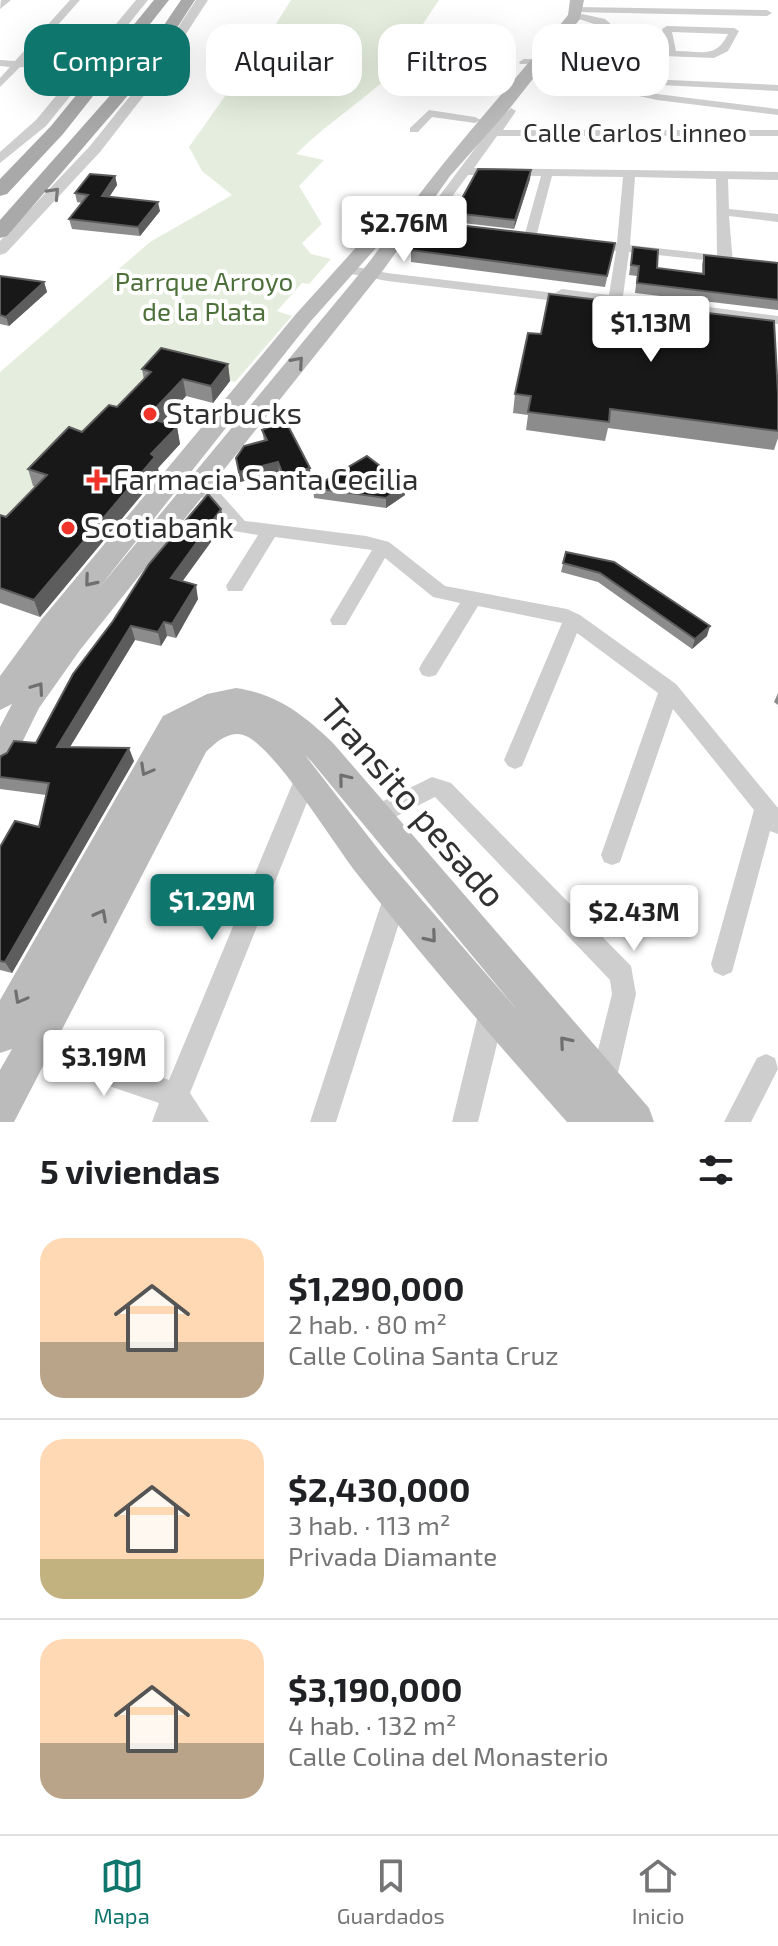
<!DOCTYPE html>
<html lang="es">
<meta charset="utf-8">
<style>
:root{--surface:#fff;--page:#f2f2f2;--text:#202124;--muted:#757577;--line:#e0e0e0;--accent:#0f766e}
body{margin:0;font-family:"Exo 2",sans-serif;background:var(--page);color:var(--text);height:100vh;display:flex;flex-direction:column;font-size:30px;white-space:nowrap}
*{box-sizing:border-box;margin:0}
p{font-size:26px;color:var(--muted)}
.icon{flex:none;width:44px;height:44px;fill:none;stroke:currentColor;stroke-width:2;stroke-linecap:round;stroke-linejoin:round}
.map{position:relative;height:1122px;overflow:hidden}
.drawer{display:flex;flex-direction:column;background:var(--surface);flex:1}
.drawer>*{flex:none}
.top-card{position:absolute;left:24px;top:24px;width:730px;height:72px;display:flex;gap:16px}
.price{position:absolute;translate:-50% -68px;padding:0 18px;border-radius:8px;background:#fff;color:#222;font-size:26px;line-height:52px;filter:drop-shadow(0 2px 4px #0008)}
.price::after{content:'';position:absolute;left:50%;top:48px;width:24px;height:18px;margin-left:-12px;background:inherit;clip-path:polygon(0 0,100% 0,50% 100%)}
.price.on{background:var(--accent);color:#fff}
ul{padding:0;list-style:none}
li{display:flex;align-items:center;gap:24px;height:200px;padding:0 40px}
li+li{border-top:2px solid var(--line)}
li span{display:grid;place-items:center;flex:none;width:224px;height:160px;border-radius:24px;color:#555}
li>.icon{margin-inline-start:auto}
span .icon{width:96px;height:96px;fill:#fffc;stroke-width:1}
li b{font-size:34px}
h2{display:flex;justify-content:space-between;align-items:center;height:96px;padding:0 40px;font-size:34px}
.tag{padding:0 28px;border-radius:24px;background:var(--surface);box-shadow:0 8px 32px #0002;font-size:28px;line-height:72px}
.tag.on{background:var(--accent);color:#fff}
.tabs{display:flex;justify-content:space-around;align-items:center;height:112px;border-top:2px solid var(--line);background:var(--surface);font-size:22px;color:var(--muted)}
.tabs a{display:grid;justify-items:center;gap:4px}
.tabs .on{color:var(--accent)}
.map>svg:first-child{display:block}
.green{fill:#e5eede}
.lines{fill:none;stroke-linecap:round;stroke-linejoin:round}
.minor{fill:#cecece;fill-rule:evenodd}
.tertiary{fill:#cecece;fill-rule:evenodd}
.secondary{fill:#bbb;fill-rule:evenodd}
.primary{fill:#a9a9a9;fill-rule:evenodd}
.wall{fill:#8c8c8c}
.shaded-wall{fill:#5d5d5d}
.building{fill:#181818;stroke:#5d5d5d;stroke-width:2}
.oneway{stroke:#787878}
.oneway2{stroke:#6f6f6f}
.poi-dot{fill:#f0342a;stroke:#fff;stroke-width:3}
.labels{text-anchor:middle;stroke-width:8;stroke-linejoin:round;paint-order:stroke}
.far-street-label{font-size:26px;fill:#313131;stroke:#fff}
.far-park-label{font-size:26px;fill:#4d703a;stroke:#fff}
.poi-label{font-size:30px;fill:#313131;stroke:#fff;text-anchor:start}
.near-street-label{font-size:36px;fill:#313131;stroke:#fff}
</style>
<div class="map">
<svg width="778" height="1122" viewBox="0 0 778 1122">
<rect width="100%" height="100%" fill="#fff"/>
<path class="green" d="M291,0H439L417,33L427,42L456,54L423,72L398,68C366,99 328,122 296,154L324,160L299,186L322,224L302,243L311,254L331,259L309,284L302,283L277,311L292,316L235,382L164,365L52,492L0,528V372L150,242L232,195L202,171L189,147L252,58L288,47L269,35Z"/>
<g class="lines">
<path class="minor" d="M11,0L0,9L1,0Z
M70,0H80L25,62L87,66L92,69L91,71L20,67L0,87V78L10,67L0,66V60L15,61Z
M577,7L767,10L772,13L767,16L574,12L572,10Z
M582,14L605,19L613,26L609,36L599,48L666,50L662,29L667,26L734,28L739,31L728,51L714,58L590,53L560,63L520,64L519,62L524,59C552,60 592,56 603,27L579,19L577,17ZM672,32L728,34C716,59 701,51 676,51Z
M561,73L657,94L778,109V115L657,100L557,78L556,76Z
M625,78L778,85V91L621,83L620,81Z
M511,108L516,111L503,130H778V136H497L474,168L778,172V180L728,179L729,209L778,214V222L729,216L733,263L629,252L623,296L778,316V324L621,305L615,307C602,302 587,297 573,303L387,281L341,272V266L346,265L387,273L555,293L562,289L609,295L616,251L590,248L583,244L590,240L617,243L623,177L552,176L536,237L530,241L524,237L541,176L468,175L428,229L417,226L488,131ZM635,177L716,179L717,255L630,245Z
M429,110L475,117L481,120L475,123L432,117L418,132H410V128Z
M175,472L219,492L245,521L366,536L389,542L445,586L567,609L580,615L676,684L778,808V834L770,831L732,972L723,976L714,972L711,964L754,810L673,709L620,862L612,865L604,862L601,855L658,693L577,633L522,766L515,769L508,766L504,760L562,623L478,606L436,675L429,677L422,675L419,669L422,663L460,603L433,597L385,558L346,625H332L330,620L372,550L275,537L242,591H228L226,586L258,535L234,531L207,500L169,482L167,478Z
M305,771L313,773L316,780L190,1093L209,1122H152L159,1103L21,1056L17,1047L21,1038L30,1034L169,1080L294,780L297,773Z
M432,777L451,783L631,966L636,994L615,1086L616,1122H590L589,1086L612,994L610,980L435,797L383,823L375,826L367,823L364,816L367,809Z
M396,884L404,887L408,895L336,1122H310L384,895L388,887Z
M492,998L501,1002L505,1011L478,1122H452L479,1011L483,1002Z
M766,1054L775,1058L778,1069L751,1122H724L757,1058Z"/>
<path class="tertiary" d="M136,0H148L46,126L0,163V152L36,120Z
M196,0H208L156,80L100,152L6,253L0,255V241L90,146L147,75Z"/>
<path class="secondary" d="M570,0H584L580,19L506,113L450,176L384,269L80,650L39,708L11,765L0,769V727L12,704L0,710V676L41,620L296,314L389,211L395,210L404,215C455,145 514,82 568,15ZM399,222L370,261L99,588L310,322Z
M236,688C277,694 304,715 333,743L649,1108L654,1122H567C495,1041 425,960 358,875C333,843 278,753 248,737C232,728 217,741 206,752L14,1122H0V1070L12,1049L0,1053V1000L163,716L207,694ZM305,755L311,761L519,1012L382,854Z"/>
<path class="primary" d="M154,0H169L63,134L7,194L0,196V179L51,126Z
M181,0H195L149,71L7,236L0,238V220L137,65Z"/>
</g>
<path class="wall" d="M531,170L530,179L514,229L454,222V213Z
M115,176L117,185L109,197L160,211L140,236L72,229L69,219L82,203L77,202L75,193Z
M615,243L605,287L411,262V250Z
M633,247L657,268L702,274V264L704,255L778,263V310L635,293L637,276L629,275Z
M0,276L44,282L47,292L9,326L0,324Z
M228,364L230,381L213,403L186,396L162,422L177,427L180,444L158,468L159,474L40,617L0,603V515L6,517L36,487L33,486L28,469L117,407L144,380L142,369Z
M515,394H778V438L774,450L608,428L605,441L526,430L528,415L513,413Z
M262,430L311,478L284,485L279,472L240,482L236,458L264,441Z
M405,485V495L386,508L314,498L313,488Z
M221,509L224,524L182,581L198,599L176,638L167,636L161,646L135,640L70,747L134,761L12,973L0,970V847L39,827L46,795L0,789V759L36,743Z
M566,552L707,636L692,649L598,582L561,572Z
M778,693V705L774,702Z"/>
<path class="shaded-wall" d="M531,170L530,179L514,229L515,220Z
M115,176L117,185L104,205L102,196Z
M158,202L160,211L140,236L138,227Z
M44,282L47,292L9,326L6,317Z
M228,364L230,381L213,403L211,386Z
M183,379L186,396L151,434L147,417Z
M177,427L180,444L158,468L159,474L40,617L34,600L151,454Z
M278,462L279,472L240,482L239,472Z
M310,468L311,478L284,485L283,475Z
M405,485V495L386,508V498Z
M221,509L224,524L174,593L171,578Z
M196,585L198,599L176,638L172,624Z
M164,622L167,636L161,646L158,632Z
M131,626L135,640L62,760L57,747Z
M710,626L707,636L692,649L695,639Z
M129,748L134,761L12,973L5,962Z"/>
<path class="building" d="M478,169L531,170L515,220L454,213Z
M90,174L115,176L102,196L158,202L138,227L69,219L88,195L75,193Z
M423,221L615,243L607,276L411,250Z
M633,247L658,250L657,268L704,274V255L778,263V300L637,283L639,266L631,265Z
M0,276L44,282L6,317L0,315Z
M549,294L774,321L778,394V431L610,409L609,422L528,412L531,396L515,394L528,333L541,334Z
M161,348L228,364L211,386L183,379L147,417L177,427L151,454L155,457L34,600L0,588V515L6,517L47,475L28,469L69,427L82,432L109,405L117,407L151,372L142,369Z
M285,420L310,468L283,475L278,462L239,472L236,458L244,446L267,440L262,430Z
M367,456L405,485L386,498L313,488Z
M208,494L221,509L171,578L196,585L172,624L164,622L158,632L131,626L57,747L129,748L5,962L0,961V847L15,821L39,827L49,783L0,777V759L1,756L7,753L14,741L36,743L73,674L113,621L149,564Z
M566,552L614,562L710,626L695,639L600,573L563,563Z"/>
<defs><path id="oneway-chevron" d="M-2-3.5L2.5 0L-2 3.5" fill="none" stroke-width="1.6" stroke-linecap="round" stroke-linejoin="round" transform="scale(2)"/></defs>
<use class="oneway" href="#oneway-chevron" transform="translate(54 193) rotate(-47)"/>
<g class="oneway2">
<use href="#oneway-chevron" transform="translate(298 362) rotate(-49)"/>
<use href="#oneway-chevron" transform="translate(90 581) rotate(130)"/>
<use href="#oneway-chevron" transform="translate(38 688) rotate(-55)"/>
<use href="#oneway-chevron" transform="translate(146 770) rotate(119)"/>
<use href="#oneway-chevron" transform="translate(344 779) rotate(-129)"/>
<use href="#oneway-chevron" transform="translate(101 915) rotate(-62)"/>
<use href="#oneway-chevron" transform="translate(431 937) rotate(50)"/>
<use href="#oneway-chevron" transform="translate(20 998) rotate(119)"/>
<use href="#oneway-chevron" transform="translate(565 1042) rotate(-130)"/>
</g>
<g class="poi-dot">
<circle cx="150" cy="414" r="8"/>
<path d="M93 468h8v8h8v8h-8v8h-8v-8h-8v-8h8z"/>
<circle cx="68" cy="528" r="8"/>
</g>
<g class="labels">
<g class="far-street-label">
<text x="635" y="142">Calle Carlos Linneo</text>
</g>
<g class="far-park-label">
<text x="204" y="291">Parrque Arroyo<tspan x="204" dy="30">de la Plata</tspan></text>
</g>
<g class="poi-label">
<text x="166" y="424">Starbucks</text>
<text x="113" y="490">Farmacia Santa Cecilia</text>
<text x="84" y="538">Scotiabank</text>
</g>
<g class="near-street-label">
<text transform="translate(413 803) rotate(49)" y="13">Transito pesado</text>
</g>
</g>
</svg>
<b class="price" style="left:404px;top:264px">$2.76M</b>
<b class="price" style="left:651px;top:364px">$1.13M</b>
<b class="price on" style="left:212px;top:942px">$1.29M</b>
<b class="price" style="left:634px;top:953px">$2.43M</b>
<b class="price" style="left:104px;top:1098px">$3.19M</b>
<div class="top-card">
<a class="tag on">Comprar</a>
<a class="tag">Alquilar</a>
<a class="tag">Filtros</a>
<a class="tag">Nuevo</a>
</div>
</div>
<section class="drawer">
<h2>5 viviendas<svg class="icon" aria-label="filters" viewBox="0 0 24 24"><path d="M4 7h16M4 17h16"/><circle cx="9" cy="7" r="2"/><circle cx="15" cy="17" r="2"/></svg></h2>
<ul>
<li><span style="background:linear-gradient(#ffd9b3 65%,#b9a48a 0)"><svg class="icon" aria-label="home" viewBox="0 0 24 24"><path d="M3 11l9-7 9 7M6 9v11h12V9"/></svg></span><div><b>$1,290,000</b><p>2 hab. · 80 m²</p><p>Calle Colina Santa Cruz</p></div></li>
<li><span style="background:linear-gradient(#ffd9b3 75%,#c2b280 0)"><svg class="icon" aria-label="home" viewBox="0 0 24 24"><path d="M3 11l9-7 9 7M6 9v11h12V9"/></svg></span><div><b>$2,430,000</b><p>3 hab. · 113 m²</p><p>Privada Diamante</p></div></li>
<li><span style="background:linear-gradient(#ffd9b3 65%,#b9a48a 0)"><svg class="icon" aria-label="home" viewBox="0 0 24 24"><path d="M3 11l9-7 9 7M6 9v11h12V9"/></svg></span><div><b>$3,190,000</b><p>4 hab. · 132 m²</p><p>Calle Colina del Monasterio</p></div></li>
</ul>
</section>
<nav class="tabs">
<a class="on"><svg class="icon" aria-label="map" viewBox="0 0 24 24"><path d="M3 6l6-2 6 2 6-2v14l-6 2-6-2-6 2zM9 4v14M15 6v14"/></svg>Mapa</a>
<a><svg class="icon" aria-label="saved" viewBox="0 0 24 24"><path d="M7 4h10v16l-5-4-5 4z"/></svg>Guardados</a>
<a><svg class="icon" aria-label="home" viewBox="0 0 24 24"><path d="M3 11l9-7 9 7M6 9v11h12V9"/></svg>Inicio</a>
</nav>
